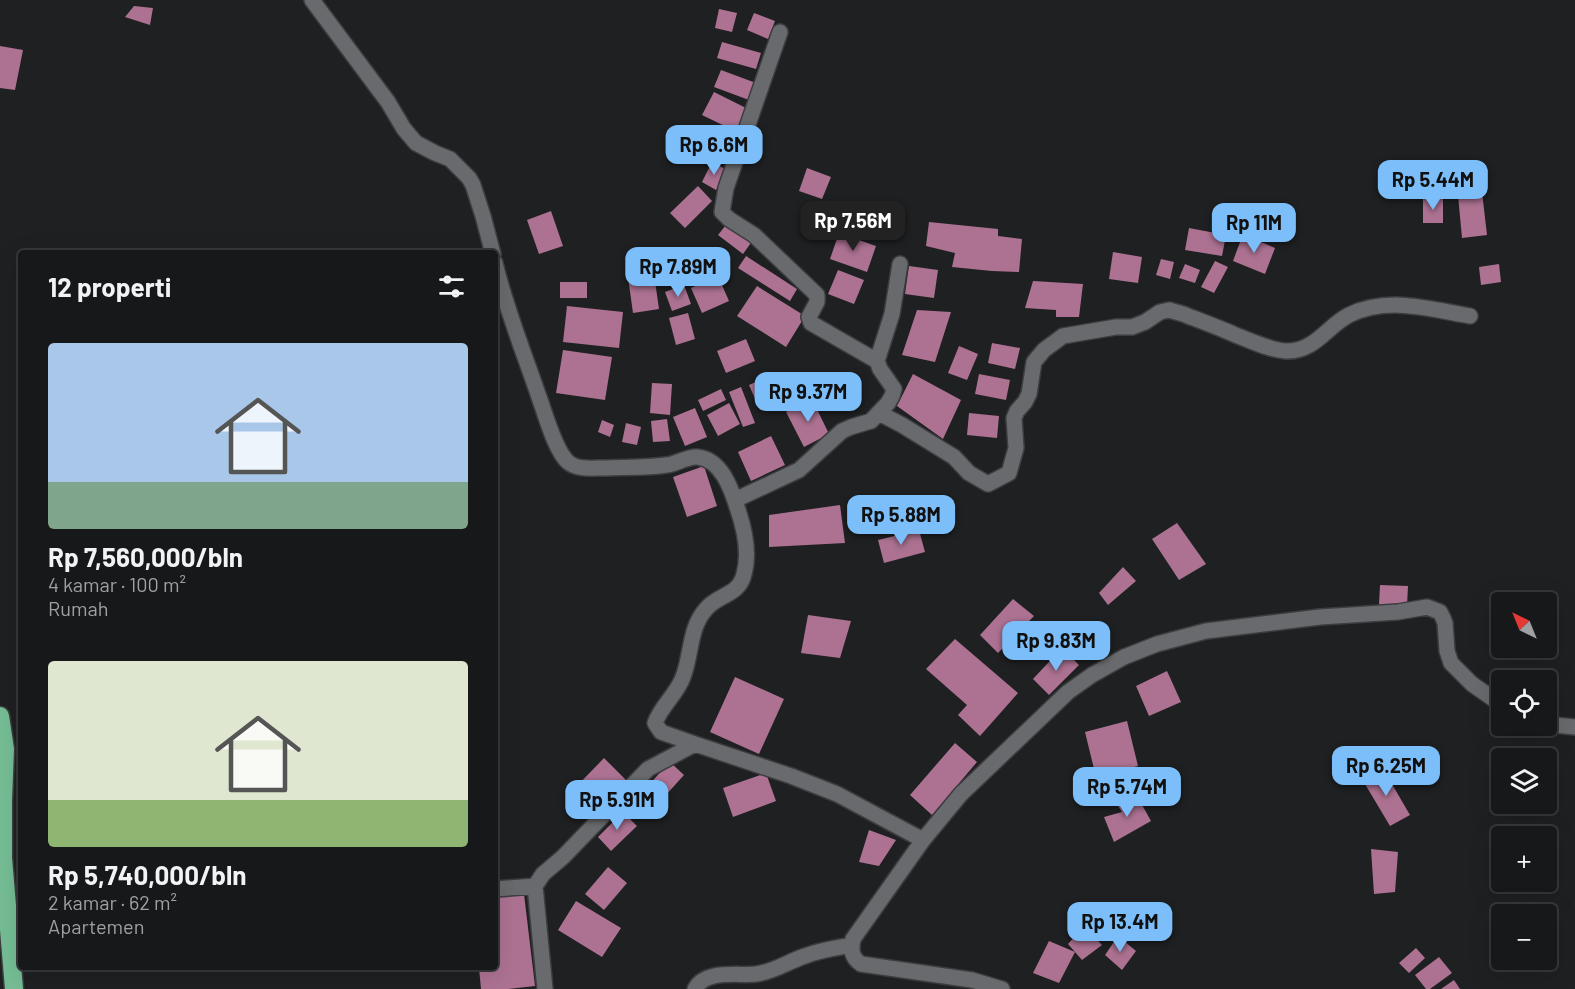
<!DOCTYPE html>
<html lang="id">
<meta charset="utf-8">
<style>
:root{--surface:#17181a;--page:#242527;--text:#f1f3f6;--muted:#9ea0a2;--line:#363739;--accent:#7cbef9}
body{margin:0;font-family:Barlow,sans-serif;background:var(--page);color:var(--text);height:100vh;display:flex;flex-direction:column;font-size:22px;white-space:nowrap}
*{box-sizing:border-box;margin:0}
p{font-size:20px;color:var(--muted)}
.icon{flex:none;width:33px;height:33px;fill:none;stroke:currentColor;stroke-width:2;stroke-linecap:round;stroke-linejoin:round}
.map{position:relative;flex:1;overflow:hidden}
.details{position:absolute;left:18px;top:250px;width:480px;height:720px;display:flex;flex-direction:column;background:var(--surface);border-radius:6px;box-shadow:0 6px 24px #0002,0 0 0 2px var(--line)}
.details>*{flex:none}
.needle{width:39px;rotate:317deg}
.controls{position:absolute;left:1491px;top:592px;display:grid;gap:12px}
.controls a{display:grid;place-items:center;width:66px;height:66px;border-radius:6px;background:var(--surface);box-shadow:0 6px 24px #0002,0 0 0 2px var(--line);font-size:30px}
.price{position:absolute;translate:-50% -51px;padding:0 14px;border-radius:12px;background:var(--accent);color:#111;font-size:20px;line-height:39px;filter:drop-shadow(0 2px 3px #0008)}
.price::after{content:'';position:absolute;left:50%;top:36px;width:18px;height:14px;margin-left:-9px;background:inherit;clip-path:polygon(0 0,100% 0,50% 100%)}
.price.current{background:#222;color:#fff}
ul{padding:0;list-style:none}
li{display:grid;align-content:center;gap:12px;height:318px;padding:0 30px}
li span{display:grid;place-items:center;height:186px;border-radius:6px;color:#555}
li>.icon{margin-inline-start:auto}
span .icon{width:108px;height:108px;fill:#fffc;stroke-width:1}
li b{font-size:26px}
h2{display:flex;justify-content:space-between;align-items:center;height:72px;padding:0 30px;font-size:26px}
.map>svg:first-child{display:block}
.building{fill:#ad7292}
.lines{fill:none;stroke-linecap:round;stroke-linejoin:round}
.street-casing{stroke:#3c3d3f;stroke-width:18}
.highway-casing{stroke:#3c3d3f;stroke-width:21}
.street{stroke:#696a6d;stroke-width:15}
.highway{stroke:#75bd95;stroke-width:18}
</style>
<div class="map">
<svg width="1575" height="989" viewBox="0 0 1575 989">
<rect width="100%" height="100%" fill="#1f2022"/>
<path class="building" d="M134,6L153,8L150,25L125,17Z
M719,9L737,13L732,32L715,28Z
M754,13L775,21L768,39L747,30Z
M722,42L761,53L756,69L717,58Z
M0,46L23,50L15,90L0,88Z
M721,70L756,83L749,100L714,87Z
M714,92L748,109L737,132L702,115Z
M712,162L727,170L716,190L702,182Z
M807,168L831,177L822,199L799,191Z
M698,186L712,201L685,228L670,213Z
M1482,192L1487,235L1462,238L1458,195Z
M1423,199H1443V223H1423Z
M551,211L563,246L539,254L527,220Z
M729,221L753,240L743,254L718,235Z
M929,222L998,229V236L1022,239L1019,272L992,271L952,267L955,253L926,246Z
M1189,228L1226,235L1222,256L1185,250Z
M839,233L876,246L867,272L830,259Z
M1243,234L1275,248L1265,274L1233,261Z
M1113,252L1142,257L1138,283L1109,279Z
M746,256L797,289L790,301L738,268Z
M1161,259L1174,262L1170,279L1156,275Z
M1215,261L1228,267L1214,293L1201,287Z
M1185,264L1200,270L1195,283L1179,278Z
M1499,264L1501,282L1481,285L1479,267Z
M909,266L938,270L934,298L905,294Z
M653,267L659,309L633,313L627,270Z
M838,270L864,280L854,304L828,294Z
M718,276L729,301L702,313L691,288Z
M1033,281L1083,284L1079,317H1056V310L1025,308Z
M560,282H587V298H560Z
M684,285L691,304L672,311L665,292Z
M757,286L805,316L786,347L737,316Z
M567,306L623,312L619,348L563,342Z
M917,310L951,312L935,362L902,355Z
M688,313L695,339L676,345L669,318Z
M746,339L755,361L726,373L717,351Z
M992,343L1020,348L1015,369L988,363Z
M959,346L978,354L967,380L948,373Z
M563,350L612,357L605,400L556,393Z
M777,373L788,398L760,410L749,385Z
M913,374L961,400L943,439L897,406Z
M979,374L1010,380L1006,400L975,394Z
M652,383L672,384L670,415L650,413Z
M741,387L755,423L743,427L729,392Z
M721,389L726,400L703,411L698,400Z
M812,399L829,434L804,447L786,412Z
M729,403L740,424L718,436L707,415Z
M695,408L707,437L685,446L673,417Z
M969,413L999,416L997,438L967,435Z
M667,419L670,441L653,442L651,421Z
M602,420L614,425L610,437L598,432Z
M626,423L641,427L637,445L622,442Z
M771,436L785,465L751,481L738,452Z
M704,466L717,506L687,517L673,477Z
M905,502L910,523L874,532L869,511Z
M840,505L845,543L769,547V515Z
M1177,523L1206,564L1179,580L1152,539Z
M919,530L925,552L884,563L878,540Z
M1123,567L1136,581L1108,605L1099,593Z
M1380,585L1408,586L1407,606L1379,605Z
M1013,599L1034,616L998,653L980,635Z
M808,615L851,621L840,658L801,653Z
M955,639L1018,693L980,736L958,715L967,705L926,669Z
M1062,648L1079,665L1049,695L1033,679Z
M1167,671L1181,702L1149,716L1136,686Z
M735,677L784,699L759,754L710,732Z
M1127,721L1138,766L1096,777L1085,732Z
M955,743L977,762L932,815L910,795Z
M604,758L628,782L598,813L574,789Z
M670,762L684,775L656,806L641,793Z
M1382,767L1410,815L1390,826L1362,779Z
M766,773L776,801L733,817L723,788Z
M1136,794L1151,821L1114,842L1104,817L1122,812L1116,803Z
M623,812L637,826L611,851L598,837Z
M869,830L896,840L879,866L859,862Z
M1371,849L1398,852L1395,892L1374,894Z
M608,867L627,883L604,910L585,894Z
M524,894L535,986L508,989H481L479,968H495V898Z
M576,901L621,928L602,957L558,930Z
M1084,926L1102,945L1082,960L1068,944Z
M1118,936L1136,951L1122,970L1105,955Z
M1049,941L1075,952L1059,983L1033,973Z
M1416,948L1425,958L1409,973L1399,963Z
M1439,957L1452,973L1430,989H1426L1415,975Z
M1454,980L1460,989H1441Z"/>
<g class="lines">
<defs>
<path id="street" d="M312,0L388,102L404,129L416,143L435,153L450,159L469,178L473,185L483,216L493,254
M780,32L726,188L722,212L729,219L754,235L817,295V302L809,317L811,323L877,361
M495,263C506,309 524,353 539,397C545,413 555,451 568,462C577,470 592,468 603,468C624,467 646,468 667,465C676,464 688,456 697,457C721,459 731,488 737,507C744,527 750,553 744,574C739,596 718,594 706,609C689,628 692,654 683,677C677,694 661,706 655,723L661,732L695,744
M879,413L902,425L954,457L969,473L988,484L1009,473L1016,448L1014,418L1017,411L1025,402L1029,394L1034,362L1044,350L1063,336L1116,327H1132L1145,322L1160,312L1169,310L1183,314C1201,321 1220,328 1238,336C1254,342 1270,350 1286,351C1315,352 1327,326 1349,315C1388,296 1430,309 1470,316
M735,500L799,470L842,431L851,427L871,421L888,403L892,396L894,389L880,369L877,361L892,314L900,264
M1546,724L1575,727
M495,889L535,886
M545,989L535,886L543,874L563,857L648,769L695,744L791,776L837,794L923,840
M695,989C705,969 738,976 756,974C774,972 789,961 805,956C820,950 836,948 852,945
M1002,989L972,980L861,964C851,957 851,950 853,939L923,840L961,794L1068,692L1092,675L1124,657L1157,644L1206,631L1320,617L1398,612L1427,607L1440,612L1443,618L1445,623L1447,651L1451,663L1472,684L1502,705"/>
<path id="highway" d="M0,716L5,749L3,801V858L14,989"/>
</defs>
<use href="#street" class="street-casing"/>
<use href="#highway" class="highway-casing"/>
<use href="#street" class="street"/>
<use href="#highway" class="highway"/>
</g>
</svg>
<div class="controls">
<a><svg class="needle" viewBox="-14 -14 28 28"><path d="M0-13l5 13h-10z" fill="#e53935"/><path d="M0 13l5-13h-10z" fill="#9ea0a2"/></svg></a>
<a><svg class="icon" aria-label="locate" viewBox="0 0 24 24"><circle cx="12" cy="12" r="6"/><path d="M12 2v4M12 18v4M2 12h4M18 12h4"/></svg></a>
<a><svg class="icon" aria-label="layers" viewBox="0 0 24 24"><path d="M12 4l9 5-9 5-9-5zM3 14l9 5 9-5"/></svg></a>
<a>+</a>
<a>−</a>
</div>
<b class="price" style="left:714px;top:176px">Rp 6.6M</b>
<b class="price" style="left:1433px;top:211px">Rp 5.44M</b>
<b class="price current" style="left:853px;top:252px">Rp 7.56M</b>
<b class="price" style="left:1254px;top:254px">Rp 11M</b>
<b class="price" style="left:678px;top:298px">Rp 7.89M</b>
<b class="price" style="left:808px;top:423px">Rp 9.37M</b>
<b class="price" style="left:901px;top:546px">Rp 5.88M</b>
<b class="price" style="left:1056px;top:672px">Rp 9.83M</b>
<b class="price" style="left:1386px;top:797px">Rp 6.25M</b>
<b class="price" style="left:1127px;top:818px">Rp 5.74M</b>
<b class="price" style="left:617px;top:831px">Rp 5.91M</b>
<b class="price" style="left:1120px;top:953px">Rp 13.4M</b>
<section class="details">
<h2>12 properti<svg class="icon" aria-label="filters" viewBox="0 0 24 24"><path d="M4 7h16M4 17h16"/><circle cx="9" cy="7" r="2"/><circle cx="15" cy="17" r="2"/></svg></h2>
<ul>
<li><span style="background:linear-gradient(#a9c7e8 75%,#7fa58c 0)"><svg class="icon" aria-label="home" viewBox="0 0 24 24"><path d="M3 11l9-7 9 7M6 9v11h12V9"/></svg></span><div><b>Rp 7,560,000/bln</b><p>4 kamar · 100 m²</p><p>Rumah</p></div></li>
<li><span style="background:linear-gradient(#dfe7d0 75%,#8fb573 0)"><svg class="icon" aria-label="home" viewBox="0 0 24 24"><path d="M3 11l9-7 9 7M6 9v11h12V9"/></svg></span><div><b>Rp 5,740,000/bln</b><p>2 kamar · 62 m²</p><p>Apartemen</p></div></li>
</ul>
</section>
</div>
